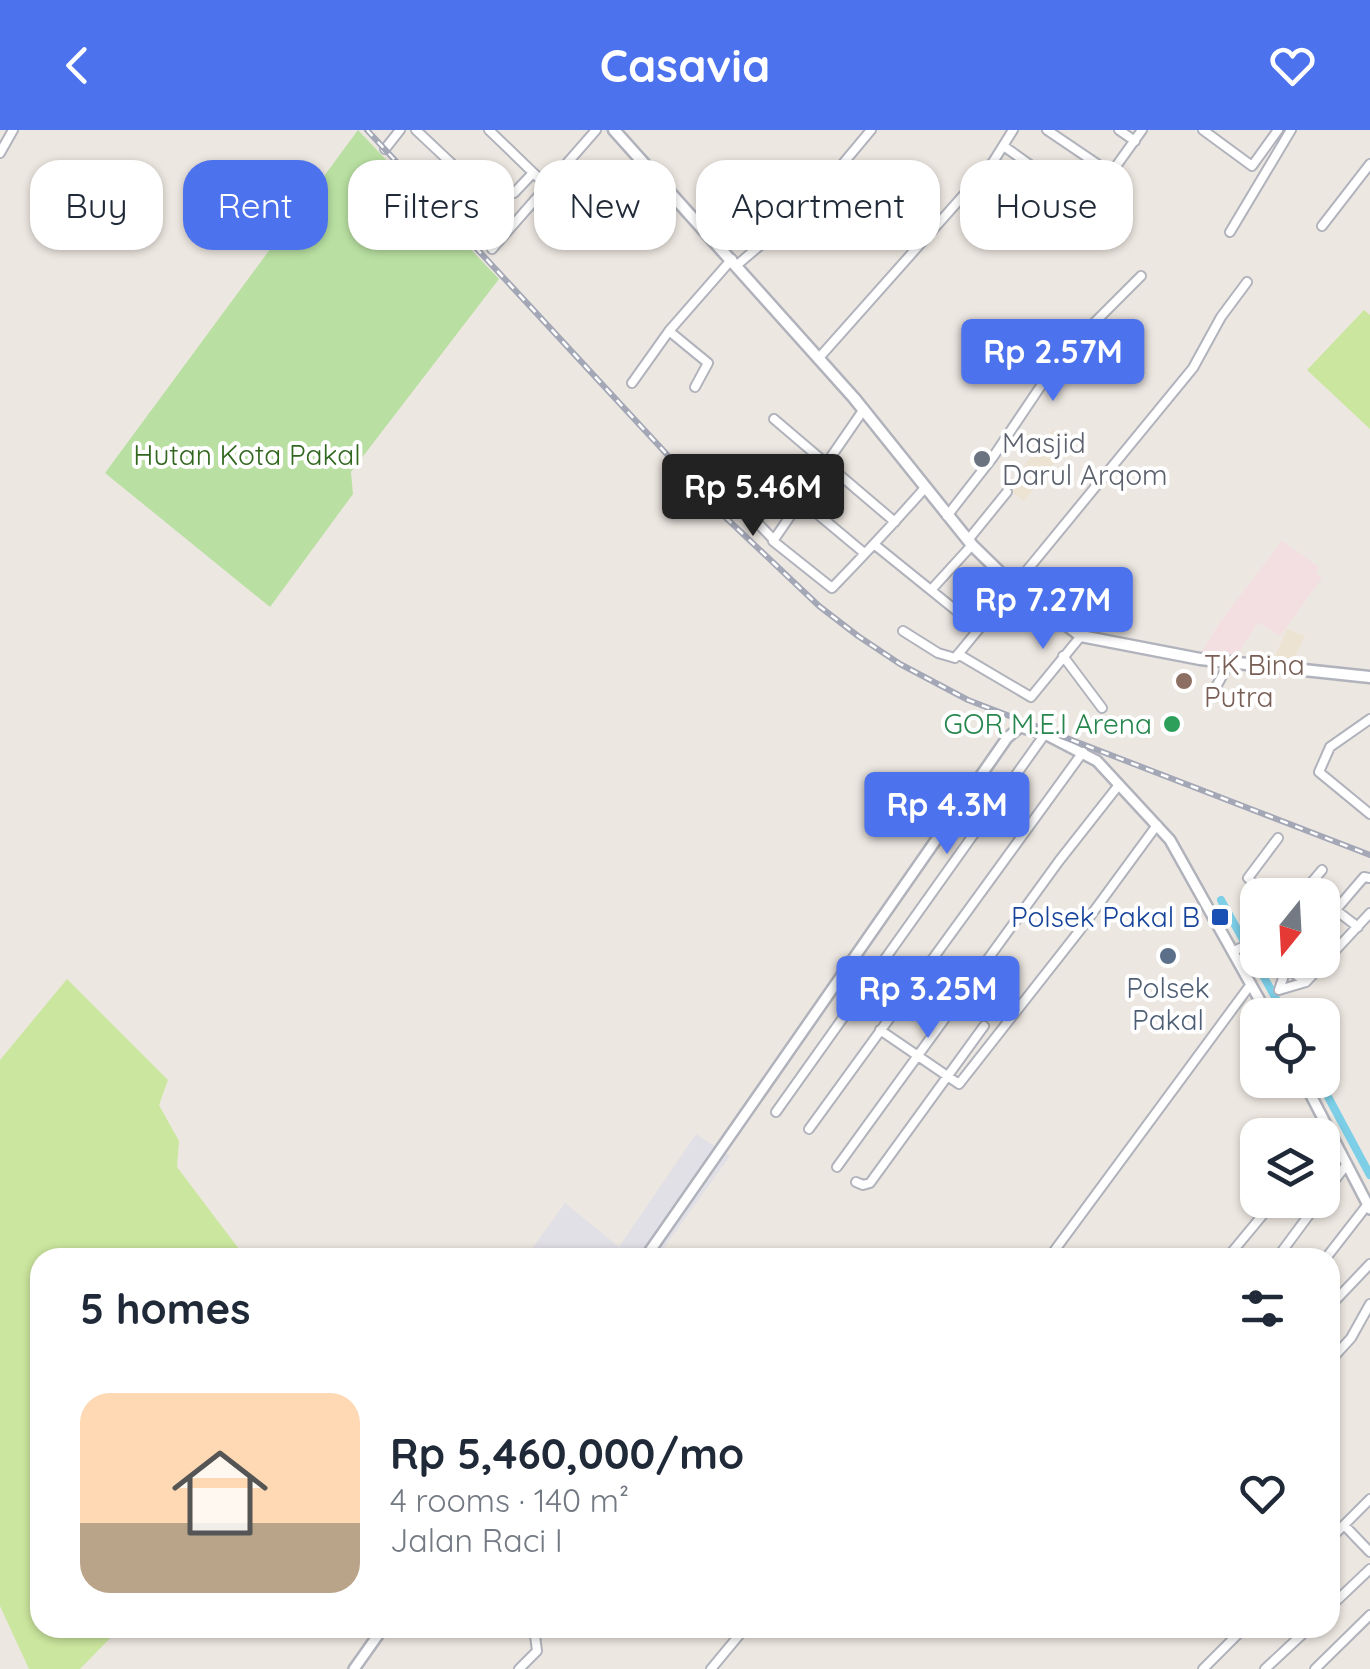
<!DOCTYPE html>
<meta charset="utf-8">
<style>
:root{--surface:#fff;--page:#f2f2f3;--text:#1f2937;--muted:#747a83;--accent:#4d72ee}
body{margin:0;font-family:Quicksand,sans-serif;background:var(--page);color:var(--text);height:100vh;display:flex;flex-direction:column;font-size:38px;white-space:nowrap}
*{box-sizing:border-box;margin:0}
p{font-size:32px;color:var(--muted)}
.icon{flex:none;width:55px;height:55px;fill:none;stroke:currentColor;stroke-width:2;stroke-linecap:round;stroke-linejoin:round}
.map{position:relative;flex:1;overflow:hidden}
.side{position:absolute;left:30px;top:1118px;width:1310px;height:390px;display:flex;flex-direction:column;background:var(--surface);border-radius:30px;box-shadow:0 2px 8px #0004}
.side>*{flex:none}
.top-card{position:absolute;left:30px;top:30px;width:1310px;height:90px;display:flex;gap:20px}
.needle{width:65px;rotate:198deg}
.controls{position:absolute;left:1240px;top:748px;display:grid;gap:20px}
.controls a{display:grid;place-items:center;width:100px;height:100px;border-radius:20px;background:var(--surface);box-shadow:0 2px 8px #0004;font-size:50px}
.price{position:absolute;translate:-50% -85px;padding:0 22px;border-radius:10px;background:var(--accent);color:#fff;font-size:32px;line-height:65px;filter:drop-shadow(0 2px 5px #0008)}
.price::after{content:'';position:absolute;left:50%;top:60px;width:30px;height:22px;margin-left:-15px;background:inherit;clip-path:polygon(0 0,100% 0,50% 100%)}
.price.active{background:#222;color:#fff}
ul{padding:0;list-style:none}
li{display:flex;align-items:center;gap:30px;height:250px;padding:0 50px}
li span{display:grid;place-items:center;flex:none;width:280px;height:200px;border-radius:30px;color:#555}
li>.icon{margin-inline-start:auto}
span .icon{width:120px;height:120px;fill:#fffc;stroke-width:1}
li b{font-size:42px}
h2{display:flex;justify-content:space-between;align-items:center;height:120px;padding:0 50px;font-size:42px}
.tag{padding:0 35px;border-radius:30px;background:var(--surface);box-shadow:0 2px 8px #0004;font-size:35px;line-height:90px}
.tag.active{background:var(--accent);color:#fff}
header{display:flex;justify-content:space-between;align-items:center;height:130px;padding:0 50px;background:var(--accent);color:#fff;font-size:45px;font-weight:800}
.map>svg:first-child{display:block}
.industrial{fill:#e2e0e7}
.education{fill:#ede3d2}
.medical{fill:#f3dfe1}
.green{fill:#b9e0a2}
.pitch{fill:#cbe69e}
.lines{fill:none;stroke-linecap:round;stroke-linejoin:round}
.canal{stroke:#7ccfe7;stroke-width:8}
.minor-casing{stroke:#b1b3bc;stroke-width:12}
.tertiary-casing{stroke:#b1b3bc;stroke-width:14}
.secondary-casing{stroke:#b1b3bc;stroke-width:15}
.minor{stroke:#fff;stroke-width:8}
.tertiary{stroke:#fff;stroke-width:9}
.secondary{stroke:#fff;stroke-width:10}
.rail-casing{stroke:#a3a7b6;stroke-width:6}
.rail{stroke:#fff;stroke-width:2.5;stroke-dasharray:8;stroke-linecap:butt}
.worship-dot{fill:#6b7280;stroke:#fff;stroke-width:4}
.education-dot{fill:#8d6e63;stroke:#fff;stroke-width:4}
.leisure-dot{fill:#2e9e5b;stroke:#fff;stroke-width:4}
.transit-dot{fill:#1a4fb4;stroke:#fff;stroke-width:4}
.service-dot{fill:#5c6f8a;stroke:#fff;stroke-width:4}
.labels{text-anchor:middle;stroke-width:8;stroke-linejoin:round;paint-order:stroke}
.worship-label{font-size:28px;fill:#5b616d;stroke:#fff;text-anchor:start}
.park-label{font-size:28px;fill:#326720;stroke:#fff}
.education-label{font-size:28px;fill:#785e54;stroke:#fff;text-anchor:start}
.leisure-label{font-size:28px;fill:#27864d;stroke:#fff;text-anchor:end}
.transit-label{font-size:28px;fill:#164399;stroke:#fff;text-anchor:end}
.service-label{font-size:28px;fill:#4e5e75;stroke:#fff}
</style>
<header><svg class="icon" aria-label="back" viewBox="0 0 24 24"><path d="M15 5l-7 7 7 7"/></svg>Casavia<svg class="icon" aria-label="heart" viewBox="0 0 24 24"><path d="M12 20l-8-8c-3-5 5-10 8-4 3-6 11-1 8 4z"/></svg></header>
<div class="map">
<svg width="1370" height="1539" viewBox="0 0 1370 1539">
<rect width="100%" height="100%" fill="#ede7e1"/>
<path class="industrial" d="M696,1004L730,1026L657,1127H526L565,1073L619,1117Z"/>
<path class="education" d="M1053,299L1070,313L1024,371L1007,358Z
M1287,499L1305,506L1291,534L1273,531Z"/>
<path class="medical" d="M1282,411L1319,437L1316,443L1322,448L1280,506L1258,492L1242,517L1238,531L1200,525L1220,492Z"/>
<path class="green" d="M358,0L499,149L351,342L353,364L270,477L105,343Z"/>
<path class="pitch" d="M1364,180L1370,185V299L1307,240Z
M67,849L168,950L159,975L179,1011L177,1037L245,1127L40,1128V1498H120L80,1539H29L0,1476V930Z"/>
<g class="lines">
<path class="canal" d="M1221,770L1285,885
M1319,950L1370,1045"/>
<defs>
<path id="minor" d="M416,0L467,48
M489,0L547,56
M1047,0L1112,44
M1119,0L1135,11
M1203,0L1252,36L1278,0
M1005,17L1082,72L1089,74L1142,0
M385,19L400,0
M0,23L13,0
M514,63L533,43
M1322,96L1370,34
M1230,102L1291,0
M492,119L596,0
M737,135L810,73L871,0
M818,229L993,32L1013,0
M632,253L669,201
M695,257L708,233L669,201L732,129
M864,279L773,411L832,458C864,425 894,393 924,359
M774,289L895,392
M754,331L863,422
M724,358L772,408
M947,386L993,327L1061,226L1141,146
M968,410L1007,362
M875,415L979,499
M931,460L972,415
M903,501L938,523L955,528L1193,238L1221,187L1247,152
M958,524L1031,567L1081,506
M1063,526L1102,578
M1217,555L1230,532
M1370,589L1330,617L1319,642L1370,684
M1265,765L1248,748L1278,708
M1301,765L1322,740
M1337,781L1358,797
M1322,796L1364,747L1370,748
M1234,821L1258,809
M1289,830L1279,860L1306,852L1370,783
M1285,837L1306,852
M880,900L959,954L1080,800L1157,695
M776,982L1045,604
M809,999L1083,622
M837,1037L1059,731L1118,656
M856,1052L863,1055L870,1053L984,896
M1322,1067L1347,1034
M1049,1128L1251,854
M1227,1128L1275,1070
M1277,1128L1320,1070
M1326,1128L1368,1074
M1330,1176L1370,1134
M1330,1231L1351,1208L1370,1174
M1344,1395L1370,1422
M1330,1409L1370,1369
M1330,1477L1370,1439
M519,1539L537,1521L534,1498
M711,1539L745,1498
M1203,1539L1244,1498
M1265,1539L1309,1498
M1315,1539L1370,1485"/>
<path id="tertiary" d="M1303,950L1370,1079
M645,1128L1007,608L1020,597L1045,604L1097,631L1170,710L1268,885
M354,1539L383,1498"/>
<path id="secondary" d="M614,0L854,268L972,415L1014,456L1081,506L1200,529L1370,547"/>
</defs>
<use href="#minor" class="minor-casing"/>
<use href="#tertiary" class="tertiary-casing"/>
<use href="#secondary" class="secondary-casing"/>
<use href="#minor" class="minor"/>
<use href="#tertiary" class="tertiary"/>
<use href="#secondary" class="secondary"/>
<defs>
<path id="rail" d="M367,0L723,385L819,476L858,506L900,534L968,570L1370,725"/>
</defs>
<use href="#rail" class="rail-casing"/>
<use href="#rail" class="rail"/>
</g>
<circle class="worship-dot" cx="982" cy="329" r="10"/>
<circle class="education-dot" cx="1184" cy="551" r="10"/>
<circle class="leisure-dot" cx="1172" cy="594" r="10"/>
<rect class="transit-dot" x="1210" y="777" width="20" height="20" rx="5"/>
<circle class="service-dot" cx="1168" cy="826" r="10"/>
<g class="labels">
<g class="worship-label">
<text x="1002" y="323">Masjid<tspan x="1002" dy="32">Darul Arqom</tspan></text>
</g>
<g class="park-label">
<text x="247" y="335">Hutan Kota Pakal</text>
</g>
<g class="education-label">
<text x="1204" y="545">TK Bina<tspan x="1204" dy="32">Putra</tspan></text>
</g>
<g class="leisure-label">
<text x="1152" y="604">GOR M.E.I Arena</text>
</g>
<g class="transit-label">
<text x="1200" y="797">Polsek Pakal B</text>
</g>
<g class="service-label">
<text x="1168" y="868">Polsek<tspan x="1168" dy="32">Pakal</tspan></text>
</g>
</g>
</svg>
<div class="controls">
<a><svg class="needle" viewBox="-14 -14 28 28"><path d="M0-13l5 13h-10z" fill="#e53935"/><path d="M0 13l5-13h-10z" fill="#747a83"/></svg></a>
<a><svg class="icon" aria-label="locate" viewBox="0 0 24 24"><circle cx="12" cy="12" r="6"/><path d="M12 2v4M12 18v4M2 12h4M18 12h4"/></svg></a>
<a><svg class="icon" aria-label="layers" viewBox="0 0 24 24"><path d="M12 4l9 5-9 5-9-5zM3 14l9 5 9-5"/></svg></a>
</div>
<b class="price" style="left:1053px;top:274px">Rp 2.57M</b>
<b class="price active" style="left:753px;top:409px">Rp 5.46M</b>
<b class="price" style="left:1043px;top:522px">Rp 7.27M</b>
<b class="price" style="left:947px;top:727px">Rp 4.3M</b>
<b class="price" style="left:928px;top:911px">Rp 3.25M</b>
<div class="top-card">
<a class="tag">Buy</a>
<a class="tag active">Rent</a>
<a class="tag">Filters</a>
<a class="tag">New</a>
<a class="tag">Apartment</a>
<a class="tag">House</a>
</div>
<section class="side">
<h2>5 homes<svg class="icon" aria-label="filters" viewBox="0 0 24 24"><path d="M4 7h16M4 17h16"/><circle cx="9" cy="7" r="2"/><circle cx="15" cy="17" r="2"/></svg></h2>
<ul>
<li><span style="background:linear-gradient(#ffd9b3 65%,#b9a48a 0)"><svg class="icon" aria-label="home" viewBox="0 0 24 24"><path d="M3 11l9-7 9 7M6 9v11h12V9"/></svg></span><div><b>Rp 5,460,000/mo</b><p>4 rooms · 140 m²</p><p>Jalan Raci I</p></div><svg class="icon" aria-label="heart" viewBox="0 0 24 24"><path d="M12 20l-8-8c-3-5 5-10 8-4 3-6 11-1 8 4z"/></svg></li>
</ul>
</section>
</div>
